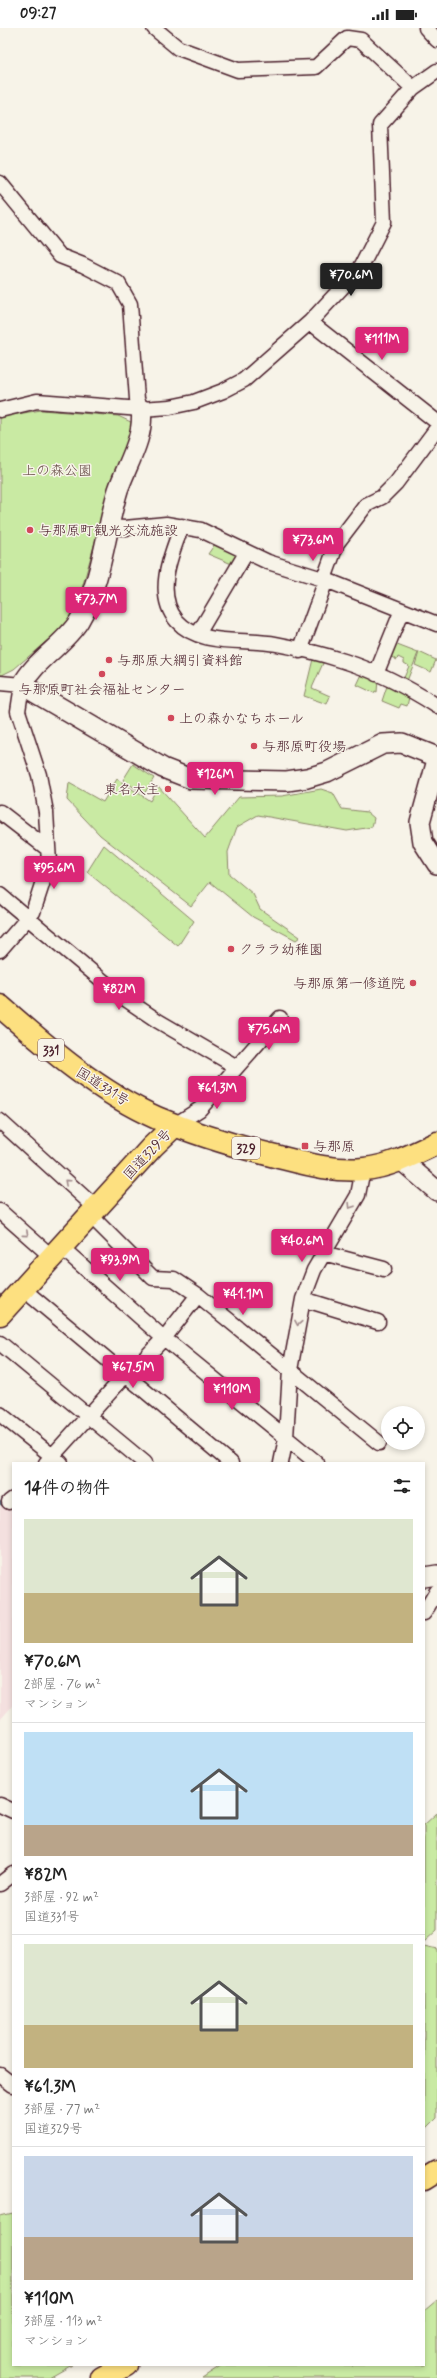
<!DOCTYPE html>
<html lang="ja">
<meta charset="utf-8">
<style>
:root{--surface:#fff;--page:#f6f6f6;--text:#222;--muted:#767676;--line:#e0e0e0;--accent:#db2777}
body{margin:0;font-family:Mynerve,"Klee One",sans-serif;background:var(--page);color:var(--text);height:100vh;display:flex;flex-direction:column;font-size:15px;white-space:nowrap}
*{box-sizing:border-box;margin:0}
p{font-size:13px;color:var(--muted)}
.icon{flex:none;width:22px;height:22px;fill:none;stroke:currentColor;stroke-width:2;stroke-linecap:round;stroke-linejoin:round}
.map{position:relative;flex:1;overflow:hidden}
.sheet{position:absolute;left:12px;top:1434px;width:413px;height:904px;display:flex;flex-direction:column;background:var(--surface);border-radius:0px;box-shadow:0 2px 6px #0003}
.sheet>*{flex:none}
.controls{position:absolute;left:381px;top:1378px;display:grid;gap:8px}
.controls a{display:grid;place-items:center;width:44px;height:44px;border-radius:50%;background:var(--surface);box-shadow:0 2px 6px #0003;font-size:20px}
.price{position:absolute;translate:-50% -34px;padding:0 9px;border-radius:4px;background:var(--accent);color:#fff;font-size:13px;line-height:26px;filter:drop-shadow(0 1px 2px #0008)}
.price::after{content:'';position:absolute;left:50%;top:24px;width:12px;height:9px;margin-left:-6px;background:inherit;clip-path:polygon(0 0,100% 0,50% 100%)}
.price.active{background:#222;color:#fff}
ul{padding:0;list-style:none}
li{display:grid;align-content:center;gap:8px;height:212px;padding:0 12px}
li+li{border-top:1px solid var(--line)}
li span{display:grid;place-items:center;height:124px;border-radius:0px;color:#555}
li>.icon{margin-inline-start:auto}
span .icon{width:72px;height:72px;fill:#fffc;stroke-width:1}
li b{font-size:17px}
h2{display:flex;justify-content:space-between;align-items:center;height:48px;padding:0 12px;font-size:17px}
.status{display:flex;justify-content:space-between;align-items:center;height:28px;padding:0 20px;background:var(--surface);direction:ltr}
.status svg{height:11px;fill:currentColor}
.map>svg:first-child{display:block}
.built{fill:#f4e0df}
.green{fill:#c9eaa3;stroke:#8a8467}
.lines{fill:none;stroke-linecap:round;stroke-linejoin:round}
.stream{stroke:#698694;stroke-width:3.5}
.street-casing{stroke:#4a1f2b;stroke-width:17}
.secondary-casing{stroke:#4a1f2b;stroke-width:22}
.highway-casing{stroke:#4a1f2b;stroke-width:25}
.street{stroke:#f7f3e8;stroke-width:14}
.secondary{stroke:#f7f3e8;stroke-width:19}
.highway{stroke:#fde080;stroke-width:22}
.oneway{stroke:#a0898a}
.poi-dot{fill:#d1495b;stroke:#f7f3e8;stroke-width:1.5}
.labels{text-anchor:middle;stroke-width:3;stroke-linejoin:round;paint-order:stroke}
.shield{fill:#f7f3e8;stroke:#7e5f64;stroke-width:1}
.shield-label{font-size:13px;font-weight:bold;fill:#4a1f2b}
.park-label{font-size:14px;fill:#634843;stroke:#f7f3e8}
.poi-label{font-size:14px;fill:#4a1f2b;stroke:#f7f3e8;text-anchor:start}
.street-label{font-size:14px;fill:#4a1f2b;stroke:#f7f3e8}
</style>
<div class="status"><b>09:27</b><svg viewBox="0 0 49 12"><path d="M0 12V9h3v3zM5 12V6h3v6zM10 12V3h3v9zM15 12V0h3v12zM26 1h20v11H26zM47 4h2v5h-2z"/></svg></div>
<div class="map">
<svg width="437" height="2350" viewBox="0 0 437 2350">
<rect width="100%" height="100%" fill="#f7f3e8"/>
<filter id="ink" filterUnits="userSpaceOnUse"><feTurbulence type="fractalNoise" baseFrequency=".025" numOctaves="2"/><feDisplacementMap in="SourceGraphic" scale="8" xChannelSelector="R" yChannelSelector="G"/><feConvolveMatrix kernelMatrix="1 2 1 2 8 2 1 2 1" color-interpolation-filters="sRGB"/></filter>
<g filter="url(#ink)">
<path class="built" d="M0,1477L13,1484V1677L0,1692Z"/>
<path class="green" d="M41,382L118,388L133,395L104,482L77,578L63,599L14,641L0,648V389Z
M217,513L240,525L234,537L208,526Z
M392,615L418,625L407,653L403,652L409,638L404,635V632L398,629L397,632L386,626Z
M419,624L436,632L431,644L415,637Z
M313,631L324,633L312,660L330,668L327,676L304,668Z
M363,644L378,651L377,664L375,663L374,665L357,657Z
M389,656L410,665L407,678L401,676L399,680L382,673L387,658Z
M133,736L154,750L144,766L123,752Z
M117,751L150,773L158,758L205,810L239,769L282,768L321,761L333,765L342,781L367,784L374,790L372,799L347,803L258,787L237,799L228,824L229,846L253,866L260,881L300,909L296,912L253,889L210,854L191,878L100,807L67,772L69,755L103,774Z
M104,817L194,893L178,918L87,844Z
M437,1785V1902L424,1914V1797Z
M424,1918L437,1921V2090L424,2103Z
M13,2185V2337H72L49,2350H0V2188Z
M437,2272V2350H202L222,2337H424V2283Z"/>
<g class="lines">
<path class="stream" d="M0,1475L13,1480"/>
<defs>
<path id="street" d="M154,0L178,20L238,42L316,39L347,10L361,12L413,60
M426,0L437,12
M0,155L60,228L83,237L118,255L130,276L137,371L141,381
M310,294L437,394
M0,382L37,373L141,381L170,379L194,374L223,363L244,352L310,294L361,239L384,194L380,97L413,60L437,43
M182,498C171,526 154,566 177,593C200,619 245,610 276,616C298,620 322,626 344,633C376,643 409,660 437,678
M109,499L125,500L166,496L201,502L268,534L326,552L437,596
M324,551L337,515L366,477L382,469L396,455L437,400
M198,606L246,525
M300,623L326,552
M376,646L402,582
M0,655L22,657L18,683L39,747L46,784L49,835L33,884L0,922
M0,784L48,821
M0,867L121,968L158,993L237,1039
M0,1093L96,1180
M175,1097L200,1081L280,990
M0,1183L52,1229
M90,1187L153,1250L174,1251L198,1267L379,1415
M61,1219L159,1306L317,1435
M323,1225L384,1241
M23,1261L231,1435
M303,1271L378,1294
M0,1315L145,1435
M0,1386L61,1435
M46,1435L121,1352L127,1349L165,1309L198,1267
M281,1435L286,1410L290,1342L303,1271L314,1242L358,1167L363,1141
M9,1474L13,1471
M424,1585L437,1563
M0,1777L13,1783
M0,1856L13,1846
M0,2047L13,2057"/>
<path id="secondary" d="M141,381C145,409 127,436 118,462C105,505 102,554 79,593C64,617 36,631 22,657L163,740L191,751L287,753L307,750L327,744L383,716L402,715L437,729
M437,732L420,794L423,814L437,836
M400,1131L437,1163
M424,1549L437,1547"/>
<path id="highway" d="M0,978C48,1020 98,1064 157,1090C195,1106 235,1118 275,1128C303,1135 333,1144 364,1141C389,1139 414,1126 437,1115
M0,1286L152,1119L175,1097
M424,2151L437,2143
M102,2350L126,2337"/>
</defs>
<use href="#street" class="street-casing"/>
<use href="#secondary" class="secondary-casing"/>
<use href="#highway" class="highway-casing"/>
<use href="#street" class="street"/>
<use href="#secondary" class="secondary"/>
<use href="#highway" class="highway"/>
</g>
<defs><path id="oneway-chevron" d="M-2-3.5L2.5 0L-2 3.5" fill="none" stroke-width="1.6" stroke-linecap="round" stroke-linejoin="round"/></defs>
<g class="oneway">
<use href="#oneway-chevron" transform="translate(67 1154) rotate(-138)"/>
<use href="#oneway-chevron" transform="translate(351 1178) rotate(122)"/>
<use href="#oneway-chevron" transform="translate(26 1206) rotate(41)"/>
<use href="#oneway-chevron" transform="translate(298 1295) rotate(100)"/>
</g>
</g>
<g class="poi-dot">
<circle cx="30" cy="502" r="4"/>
<circle cx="109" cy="632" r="4"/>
<circle cx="102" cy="646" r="4"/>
<circle cx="171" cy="690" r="4"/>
<circle cx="254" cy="718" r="4"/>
<circle cx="168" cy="761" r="4"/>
<circle cx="231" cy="921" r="4"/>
<circle cx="413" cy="955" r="4"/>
<rect x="301" y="1114" width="8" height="8" rx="2"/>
</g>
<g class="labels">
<g class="shield">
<rect x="38" y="1011" width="26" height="22" rx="3"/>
<rect x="232" y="1109" width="28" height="22" rx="3"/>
</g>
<g class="shield-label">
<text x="51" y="1027">331</text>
<text x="246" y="1125">329</text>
</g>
<g class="park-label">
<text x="57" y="447">上の森公園</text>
</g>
<g class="poi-label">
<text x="38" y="507">与那原町観光交流施設</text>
<text x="117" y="637">与那原大綱引資料館</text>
<text x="102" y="666" text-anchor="middle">与那原町社会福祉センター</text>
<text x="179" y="695">上の森かなちホール</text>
<text x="262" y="723">与那原町役場</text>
<text x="160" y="766" text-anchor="end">東名大主</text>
<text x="239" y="926">クララ幼稚園</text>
<text x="405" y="960" text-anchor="end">与那原第一修道院</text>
<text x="313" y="1123">与那原</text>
</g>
<g class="street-label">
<text transform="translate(103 1058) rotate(32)" y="5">国道331号</text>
<text transform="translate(147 1126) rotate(-47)" y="5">国道329号</text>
</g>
</g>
</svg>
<div class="controls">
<a><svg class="icon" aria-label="locate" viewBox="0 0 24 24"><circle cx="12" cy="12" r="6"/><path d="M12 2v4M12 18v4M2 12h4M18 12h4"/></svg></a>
</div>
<b class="price active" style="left:351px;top:269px">¥70.6M</b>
<b class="price" style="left:382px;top:333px">¥111M</b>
<b class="price" style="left:313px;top:534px">¥73.6M</b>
<b class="price" style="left:96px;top:593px">¥73.7M</b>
<b class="price" style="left:215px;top:768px">¥126M</b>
<b class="price" style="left:54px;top:862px">¥95.6M</b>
<b class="price" style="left:119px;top:983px">¥82M</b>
<b class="price" style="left:269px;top:1023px">¥75.6M</b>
<b class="price" style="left:217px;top:1082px">¥61.3M</b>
<b class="price" style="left:302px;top:1235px">¥40.6M</b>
<b class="price" style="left:120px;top:1254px">¥93.9M</b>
<b class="price" style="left:243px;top:1288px">¥41.1M</b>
<b class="price" style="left:133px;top:1361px">¥67.5M</b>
<b class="price" style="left:232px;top:1383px">¥110M</b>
<section class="sheet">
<h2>14件の物件<svg class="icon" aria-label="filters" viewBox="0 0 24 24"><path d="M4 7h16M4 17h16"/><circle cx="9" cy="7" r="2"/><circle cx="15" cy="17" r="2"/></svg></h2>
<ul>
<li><span style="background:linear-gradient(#dfe7d0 60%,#c2b280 0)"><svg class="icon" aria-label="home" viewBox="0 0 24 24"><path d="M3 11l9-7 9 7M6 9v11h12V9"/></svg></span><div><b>¥70.6M</b><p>2部屋 · 76 m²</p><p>マンション</p></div></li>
<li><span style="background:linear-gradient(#bfe0f5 75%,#b9a48a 0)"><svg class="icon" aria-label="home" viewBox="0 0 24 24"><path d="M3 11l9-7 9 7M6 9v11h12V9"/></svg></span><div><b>¥82M</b><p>3部屋 · 92 m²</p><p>国道331号</p></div></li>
<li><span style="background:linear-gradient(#dfe7d0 65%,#c2b280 0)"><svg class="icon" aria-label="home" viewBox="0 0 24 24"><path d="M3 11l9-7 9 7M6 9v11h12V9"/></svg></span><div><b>¥61.3M</b><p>3部屋 · 77 m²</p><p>国道329号</p></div></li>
<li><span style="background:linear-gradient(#c9d6e8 65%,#b9a48a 0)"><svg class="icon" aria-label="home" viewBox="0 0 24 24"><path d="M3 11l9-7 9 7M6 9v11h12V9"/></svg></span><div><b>¥110M</b><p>3部屋 · 113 m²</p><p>マンション</p></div></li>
</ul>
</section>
</div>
